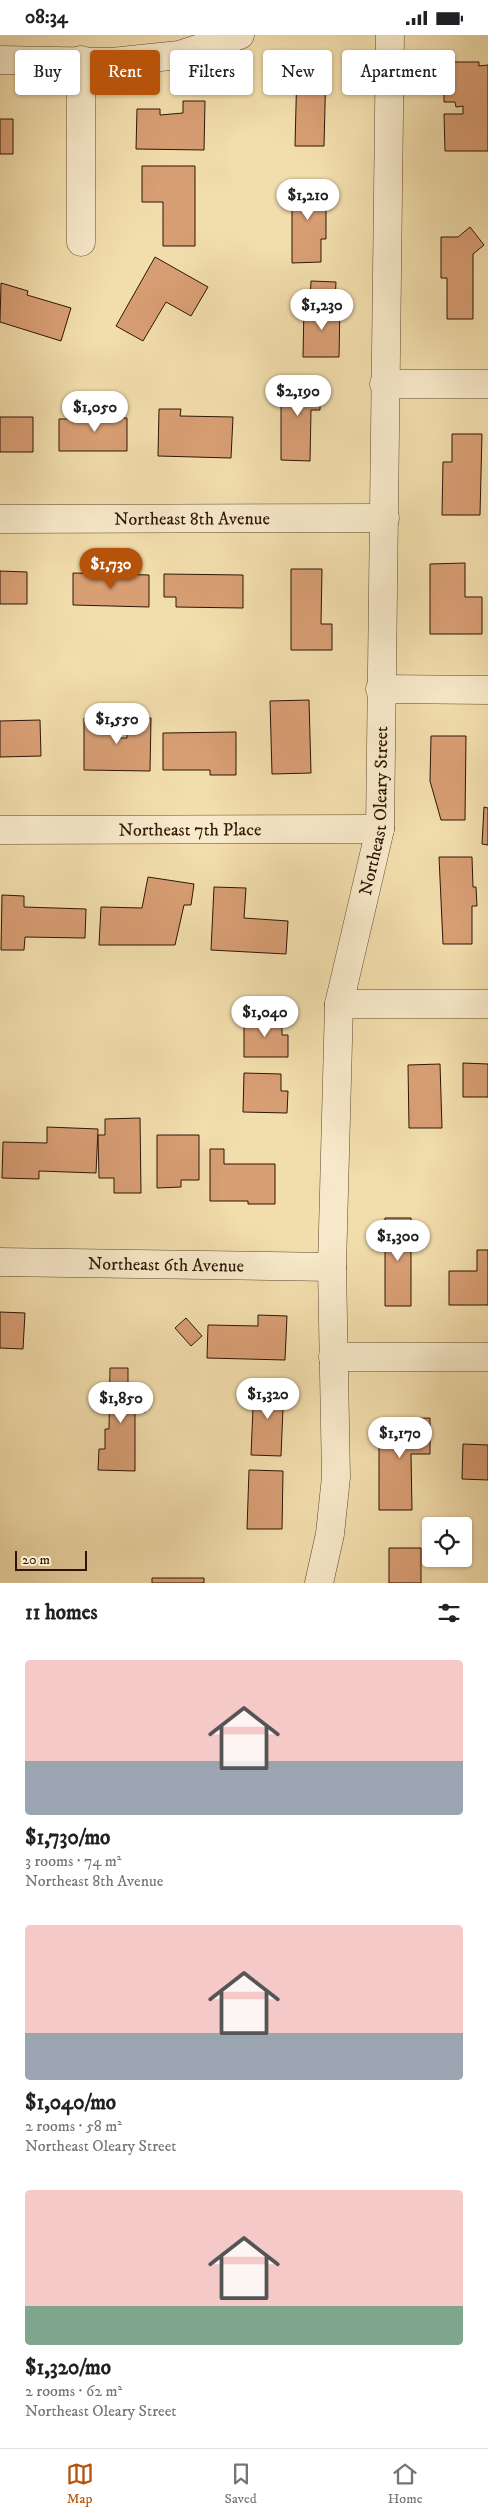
<!DOCTYPE html>
<meta charset="utf-8">
<style>
:root{--surface:#fff;--page:#f6f6f6;--text:#202124;--muted:#757577;--line:#e0e0e0;--accent:#b45309}
body{margin:0;font-family:"IM FELL DW Pica",serif;background:var(--page);color:var(--text);height:100vh;display:flex;flex-direction:column;font-size:19px;white-space:nowrap}
*{box-sizing:border-box;margin:0}
p{font-size:16px;color:var(--muted)}
.icon{flex:none;width:28px;height:28px;fill:none;stroke:currentColor;stroke-width:2;stroke-linecap:round;stroke-linejoin:round}
.map{position:relative;height:1548px;overflow:hidden}
.details{display:flex;flex-direction:column;background:var(--surface);flex:1}
.details>*{flex:none}
.hud{position:absolute;left:15px;top:15px;width:459px;height:45px;display:flex;gap:10px}
.buttons{position:absolute;left:422px;top:1482px;display:grid;gap:10px}
.buttons a{display:grid;place-items:center;width:50px;height:50px;border-radius:5px;background:var(--surface);box-shadow:0 1px 4px #0004;font-size:25px}
.scale{position:absolute;left:15px;bottom:12px;width:72px;box-sizing:border-box;padding-left:5px;border:2px solid #2e1506;border-top:0;font-size:14px;line-height:18px;white-space:nowrap;color:#2e1506;-webkit-text-stroke:4px #f7e9c9;paint-order:stroke}
.price{position:absolute;translate:-50% -42px;padding:0 11px;border-radius:18px;background:#fff;color:#222;font-size:16px;line-height:32px;filter:drop-shadow(0 1px 2px #0008)}
.price::after{content:'';position:absolute;left:50%;top:30px;width:15px;height:11px;margin-left:-8px;background:inherit;clip-path:polygon(0 0,100% 0,50% 100%)}
.price.on{background:var(--accent);color:#fff}
ul{padding:0;list-style:none}
li{display:grid;align-content:center;gap:10px;height:265px;padding:0 25px}
li span{display:grid;place-items:center;height:155px;border-radius:5px;color:#555}
li>.icon{margin-inline-start:auto}
span .icon{width:90px;height:90px;fill:#fffc;stroke-width:1}
li b{font-size:21px}
h2{display:flex;justify-content:space-between;align-items:center;height:60px;padding:0 25px;font-size:21px}
.pill{padding:0 18px;border-radius:5px;background:var(--surface);box-shadow:0 1px 4px #0004;font-size:18px;line-height:45px}
.pill.on{background:var(--accent);color:#fff}
.status{display:flex;justify-content:space-between;align-items:center;height:35px;padding:0 25px;background:var(--surface);direction:ltr}
.status svg{height:14px;fill:currentColor}
.tab-bar{display:flex;justify-content:space-around;align-items:center;height:70px;border-top:1px solid var(--line);background:var(--surface);font-size:14px;color:var(--muted)}
.tab-bar a{display:grid;justify-items:center;gap:2px}
.tab-bar .on{color:var(--accent)}
.map>svg:first-child{display:block}
.building{fill:#d89e74;stroke:#2e1506}
.lines{fill:none;stroke-linecap:round;stroke-linejoin:round}
.minor-casing{stroke:#5f4730;stroke-width:29}
.tertiary-casing{stroke:#5f4730;stroke-width:29}
.minor{stroke:#f7e9c9;stroke-width:28}
.tertiary{stroke:#f7e9c9;stroke-width:28}
.labels{text-anchor:middle;stroke-width:4;stroke-linejoin:round;paint-order:stroke}
.street-label{font-size:18px;fill:#2e1506;stroke:#f7e9c9}
</style>
<div class="status"><b>08:34</b><svg viewBox="0 0 49 12"><path d="M0 12V9h3v3zM5 12V6h3v6zM10 12V3h3v9zM15 12V0h3v12zM26 1h20v11H26zM47 4h2v5h-2z"/></svg></div>
<div class="map">
<svg width="488" height="1548" viewBox="0 0 488 1548">
<rect width="100%" height="100%" fill="#f2ddac"/>
<filter id="stains"><feTurbulence type="fractalNoise" baseFrequency=".004" numOctaves="4"/><feColorMatrix values="0 0 0 0 .2 0 0 0 0 .09 0 0 0 0 .02 0 0 0 .5 -.17"/></filter>
<radialGradient id="worn" r=".72"><stop offset=".6" stop-color="#630" stop-opacity="0"/><stop offset="1" stop-color="#630" stop-opacity=".3"/></radialGradient>
<path class="building" d="M454,27H479V31L488,30V116H445L444,79H463V71L456,72L455,67H444V43H454Z
M297,31H326L324,111H295Z
M183,66H205L204,115L136,114L137,74H160V80L183,78Z
M0,84H13V119H0Z
M142,131H195V211H163V167H142Z
M292,148H326V204H321V227L292,228Z
M470,192L484,210L473,219V284H447V243H441V202H458Z
M155,222L208,252L191,281L166,267L143,306L116,291Z
M311,246L336,247L335,266L310,265Z
M1,248L28,256L27,260L71,273L61,306L0,287Z
M304,269H340L339,322H303Z
M281,343L320,344V375H311L310,426L281,425Z
M98,374H123V383H127V416H59V384H98Z
M159,374H181L180,381L233,382L231,423L158,421Z
M0,382H33V417H0Z
M452,399H482L480,480H442L443,427H452Z
M465,528V562H482V599H430V529Z
M291,534H322L321,589H332V615H291Z
M0,536L27,537V569H0Z
M73,538L149,540V572L73,570Z
M164,539L243,540V573L176,572V562H164Z
M309,665L311,738L272,739L270,666Z
M84,683H117V703H127V683H151L150,736L84,735Z
M40,685L41,721L0,722V686Z
M236,697V740H210V735H163V698Z
M431,701H466L465,785H441L430,746Z
M484,772L488,773V810L482,809Z
M439,822H472L473,852H476L477,871H472V909H443Z
M148,842L194,849L191,870H184L175,910H99L101,872L142,873Z
M214,852L246,853L244,883L288,886L286,919L211,915Z
M2,860L24,861V872L86,874L85,903L25,902L24,915H1Z
M244,983H282V1000H288V1022H244Z
M463,1028L488,1029V1062H463Z
M440,1029L442,1093H409L408,1030Z
M244,1038L281,1039V1056H288L287,1078L243,1077Z
M140,1083L141,1158H114V1143H99L98,1100H105V1084Z
M47,1092L98,1094L96,1138L39,1136V1144L2,1143L3,1107L47,1108Z
M157,1100H199V1145H181V1152L157,1153Z
M210,1114H224V1129H275V1169H248V1166H210Z
M385,1183H411V1271H385Z
M477,1215H488V1270H449V1236H477Z
M0,1277L25,1278L23,1314L0,1313Z
M258,1280L287,1281L285,1325L207,1323L208,1290L258,1291Z
M186,1283L202,1301L191,1311L175,1293Z
M110,1333H128V1355H145V1377H135V1436L98,1435L99,1414H105V1394H109Z
M254,1349L284,1350L281,1421L251,1420Z
M430,1383V1419H411L412,1475H379V1384Z
M463,1409L488,1410V1445L462,1444Z
M249,1435L283,1436L282,1494H247Z
M389,1513H421V1548H389Z
M152,1543H204V1548H152Z"/>
<g class="lines">
<defs>
<g id="minor">
<path d="M0,25L112,27L179,20L240,0"/>
<path d="M81,25V207"/>
<path d="M384,349H488"/>
<path id="s1" d="M0,484L385,483"/>
<path d="M380,654L488,655"/>
<path id="s2" d="M0,795L380,794"/>
<path d="M339,969H488"/>
<path id="s3" d="M0,1227L332,1232"/>
<path d="M333,1322H488"/>
</g>
<g id="tertiary">
<path id="s4" d="M319,1548L330,1499L336,1442L332,1232L339,969L380,794L390,0"/>
</g>
</defs>
<use href="#minor" class="minor-casing"/>
<use href="#tertiary" class="tertiary-casing"/>
<use href="#minor" class="minor"/>
<use href="#tertiary" class="tertiary"/>
</g>
<g class="labels">
<g class="street-label">
<text dy="6" stroke="none"><textPath href="#s1" startOffset="192">Northeast 8th Avenue</textPath></text>
<text dy="6" stroke="none"><textPath href="#s4" startOffset="778">Northeast Oleary Street</textPath></text>
<text dy="6" stroke="none"><textPath href="#s2" startOffset="190">Northeast 7th Place</textPath></text>
<text dy="6" stroke="none"><textPath href="#s3" startOffset="166">Northeast 6th Avenue</textPath></text>
</g>
</g>
<rect width="100%" height="100%" filter="url(#stains)"/>
<rect width="100%" height="100%" fill="url(#worn)"/>
</svg>
<div class="buttons">
<a><svg class="icon" aria-label="locate" viewBox="0 0 24 24"><circle cx="12" cy="12" r="6"/><path d="M12 2v4M12 18v4M2 12h4M18 12h4"/></svg></a>
</div>
<div class="scale">20 m</div>
<b class="price" style="left:308px;top:186px">$1,210</b>
<b class="price" style="left:322px;top:296px">$1,230</b>
<b class="price" style="left:298px;top:382px">$2,190</b>
<b class="price" style="left:95px;top:398px">$1,050</b>
<b class="price on" style="left:111px;top:555px">$1,730</b>
<b class="price" style="left:117px;top:710px">$1,550</b>
<b class="price" style="left:265px;top:1003px">$1,040</b>
<b class="price" style="left:398px;top:1227px">$1,300</b>
<b class="price" style="left:268px;top:1385px">$1,320</b>
<b class="price" style="left:121px;top:1389px">$1,850</b>
<b class="price" style="left:400px;top:1424px">$1,170</b>
<div class="hud">
<a class="pill">Buy</a>
<a class="pill on">Rent</a>
<a class="pill">Filters</a>
<a class="pill">New</a>
<a class="pill">Apartment</a>
</div>
</div>
<section class="details">
<h2>11 homes<svg class="icon" aria-label="filters" viewBox="0 0 24 24"><path d="M4 7h16M4 17h16"/><circle cx="9" cy="7" r="2"/><circle cx="15" cy="17" r="2"/></svg></h2>
<ul>
<li><span style="background:linear-gradient(#f6c9c9 65%,#9aa5b1 0)"><svg class="icon" aria-label="home" viewBox="0 0 24 24"><path d="M3 11l9-7 9 7M6 9v11h12V9"/></svg></span><div><b>$1,730/mo</b><p>3 rooms · 74 m²</p><p>Northeast 8th Avenue</p></div></li>
<li><span style="background:linear-gradient(#f6c9c9 70%,#9aa5b1 0)"><svg class="icon" aria-label="home" viewBox="0 0 24 24"><path d="M3 11l9-7 9 7M6 9v11h12V9"/></svg></span><div><b>$1,040/mo</b><p>2 rooms · 58 m²</p><p>Northeast Oleary Street</p></div></li>
<li><span style="background:linear-gradient(#f6c9c9 75%,#7fa58c 0)"><svg class="icon" aria-label="home" viewBox="0 0 24 24"><path d="M3 11l9-7 9 7M6 9v11h12V9"/></svg></span><div><b>$1,320/mo</b><p>2 rooms · 62 m²</p><p>Northeast Oleary Street</p></div></li>
</ul>
</section>
<nav class="tab-bar">
<a class="on"><svg class="icon" aria-label="map" viewBox="0 0 24 24"><path d="M3 6l6-2 6 2 6-2v14l-6 2-6-2-6 2zM9 4v14M15 6v14"/></svg>Map</a>
<a><svg class="icon" aria-label="saved" viewBox="0 0 24 24"><path d="M7 4h10v16l-5-4-5 4z"/></svg>Saved</a>
<a><svg class="icon" aria-label="home" viewBox="0 0 24 24"><path d="M3 11l9-7 9 7M6 9v11h12V9"/></svg>Home</a>
</nav>
